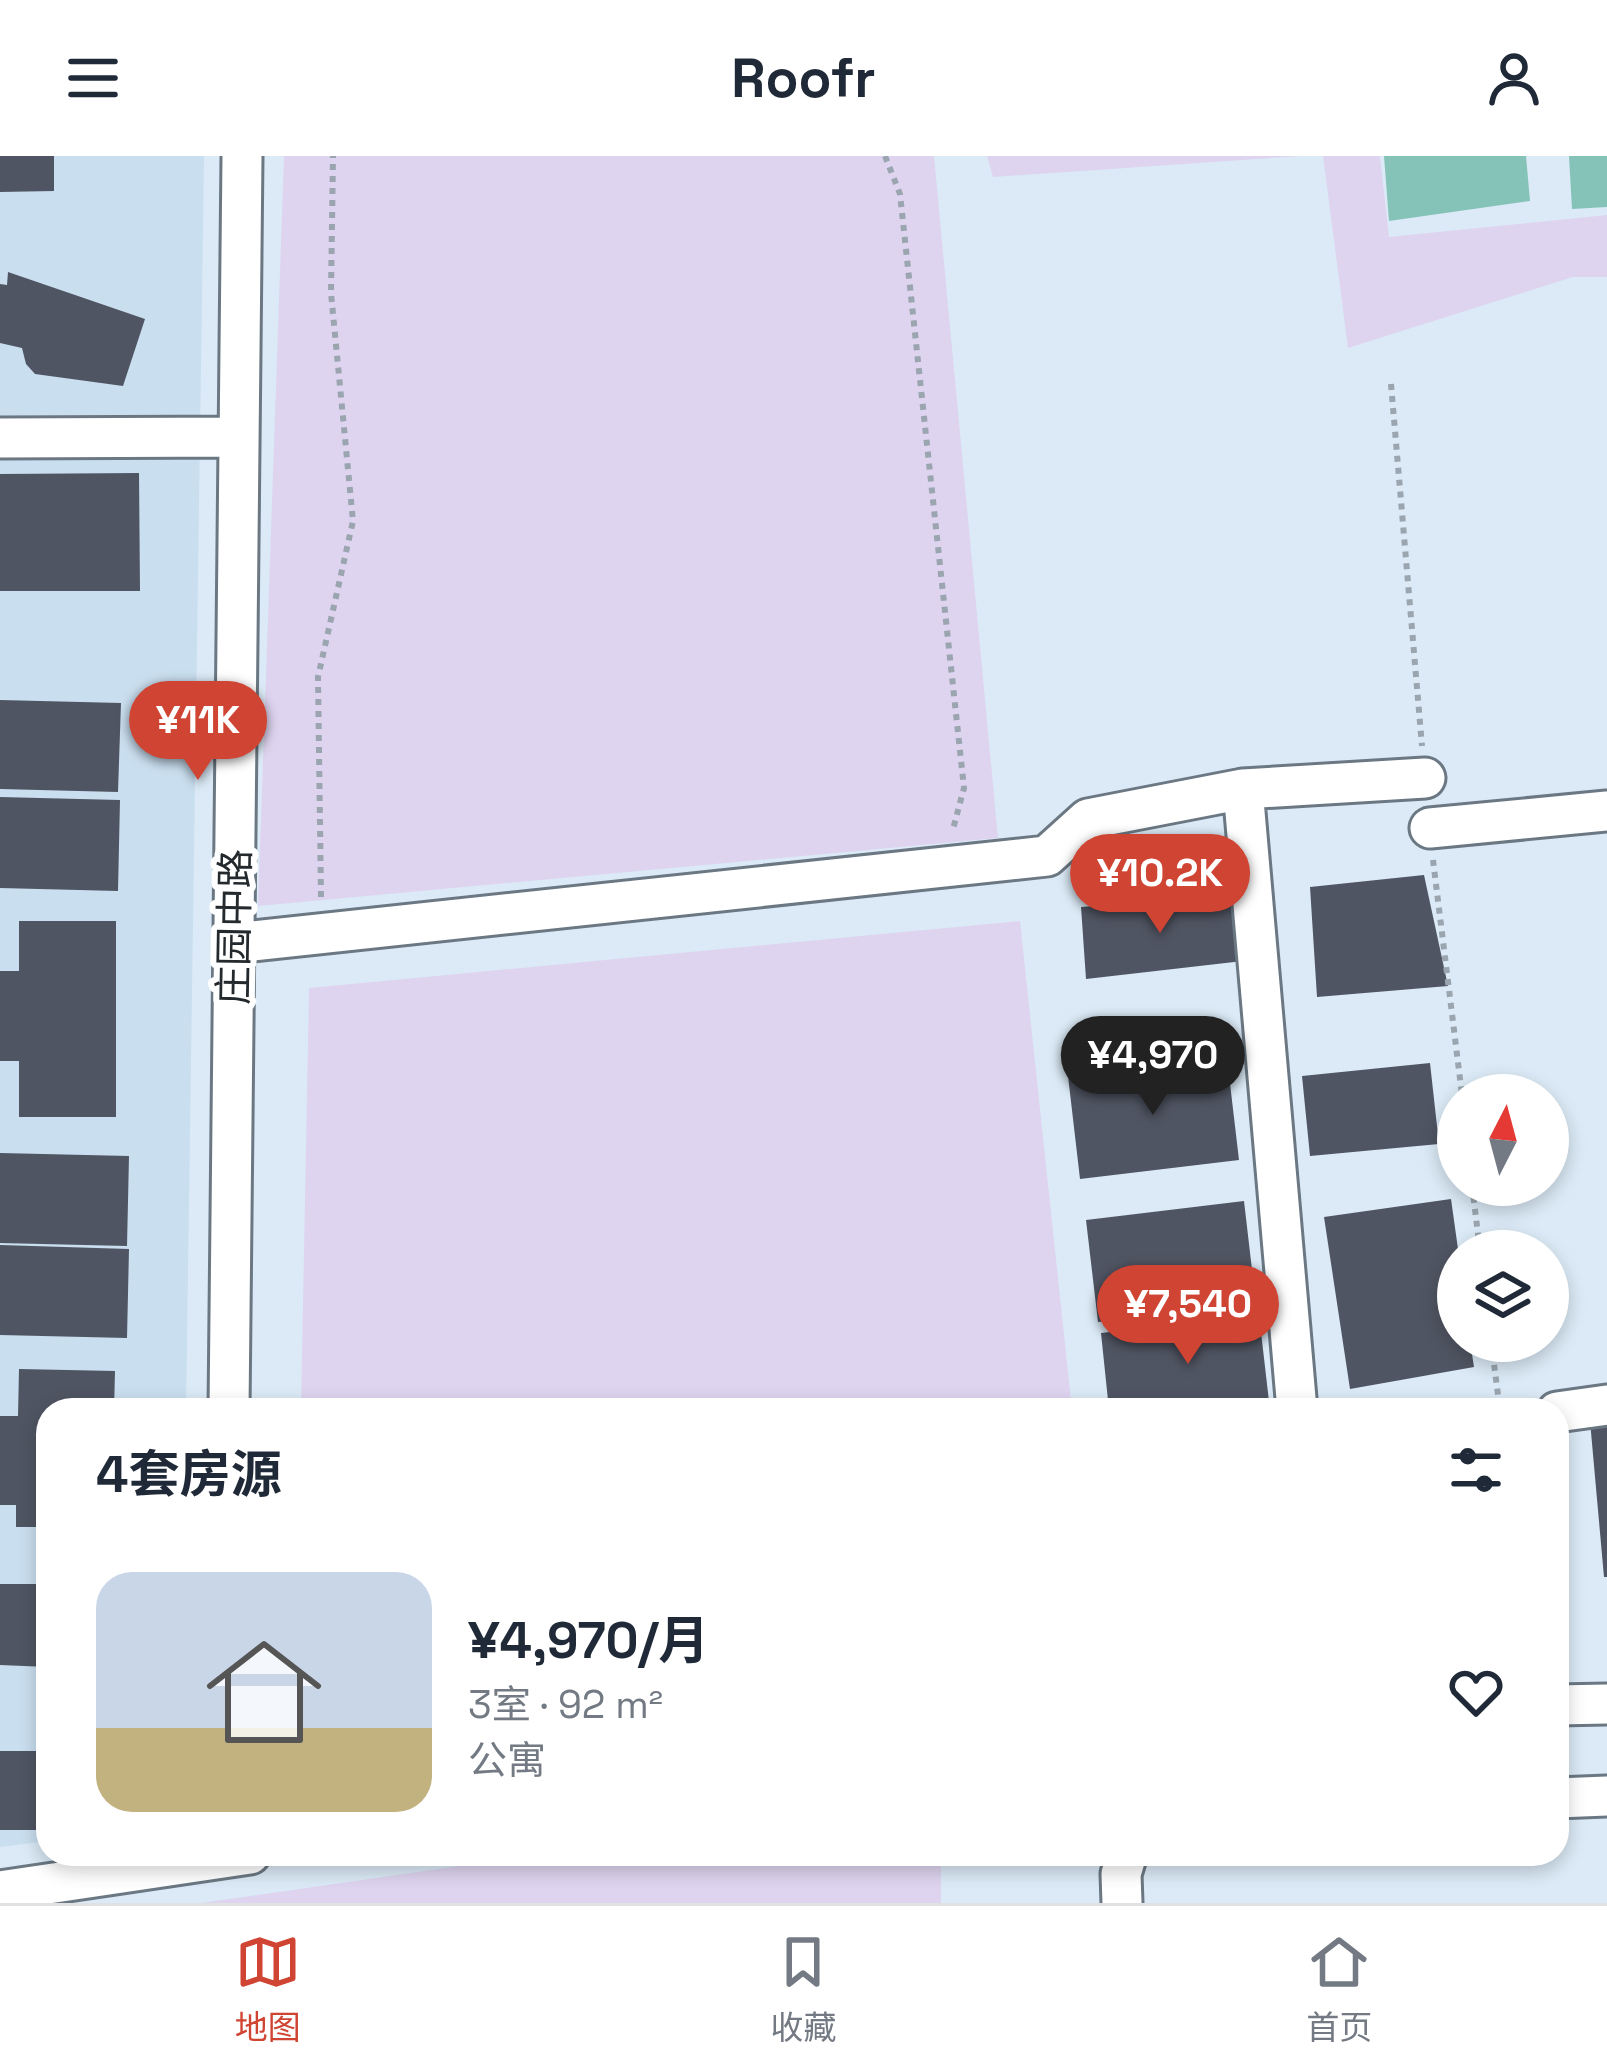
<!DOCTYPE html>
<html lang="zh">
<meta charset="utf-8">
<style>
:root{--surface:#fff;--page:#f6f6f7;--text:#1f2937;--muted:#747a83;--line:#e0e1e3;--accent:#d04433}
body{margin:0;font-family:"Space Grotesk","Noto Sans SC",sans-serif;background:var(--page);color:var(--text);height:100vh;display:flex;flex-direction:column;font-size:45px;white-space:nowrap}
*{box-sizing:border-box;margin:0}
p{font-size:39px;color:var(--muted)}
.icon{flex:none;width:66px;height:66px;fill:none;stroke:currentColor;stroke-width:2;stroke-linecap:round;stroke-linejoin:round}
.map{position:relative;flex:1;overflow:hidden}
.side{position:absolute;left:36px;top:1242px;width:1533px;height:468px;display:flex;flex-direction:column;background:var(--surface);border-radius:36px;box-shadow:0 6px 18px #0003}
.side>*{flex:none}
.needle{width:78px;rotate:6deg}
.tools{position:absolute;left:1437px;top:918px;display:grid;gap:24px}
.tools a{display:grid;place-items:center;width:132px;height:132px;border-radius:50%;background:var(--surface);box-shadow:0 6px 18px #0003;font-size:60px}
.price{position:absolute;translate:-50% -102px;padding:0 27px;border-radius:42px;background:var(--accent);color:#fff;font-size:39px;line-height:78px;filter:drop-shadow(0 3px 6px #0008)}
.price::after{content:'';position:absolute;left:50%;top:72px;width:36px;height:27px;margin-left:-18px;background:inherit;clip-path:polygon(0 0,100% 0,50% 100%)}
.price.selected{background:#222;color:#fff}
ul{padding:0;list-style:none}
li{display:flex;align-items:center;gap:36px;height:300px;padding:0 60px}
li+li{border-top:3px solid var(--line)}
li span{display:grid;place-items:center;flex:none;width:336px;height:240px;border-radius:36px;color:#555}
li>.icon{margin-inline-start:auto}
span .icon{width:144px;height:144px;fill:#fffc;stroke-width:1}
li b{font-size:51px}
h2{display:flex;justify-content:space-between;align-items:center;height:144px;padding:0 60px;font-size:51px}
header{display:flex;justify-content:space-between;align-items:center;height:156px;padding:0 60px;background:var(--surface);font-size:54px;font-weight:700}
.dock{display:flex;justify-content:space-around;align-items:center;height:168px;border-top:3px solid var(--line);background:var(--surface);font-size:33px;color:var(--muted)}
.dock a{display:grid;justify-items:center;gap:6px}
.dock .selected{color:var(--accent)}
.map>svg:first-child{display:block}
.built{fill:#c9deef}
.green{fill:#ded4f0}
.water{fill:#85c3b9}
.building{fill:#505563}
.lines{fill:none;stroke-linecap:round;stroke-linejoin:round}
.minor-casing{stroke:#6b7883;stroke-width:45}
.path{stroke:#9aa5af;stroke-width:6;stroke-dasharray:6 6;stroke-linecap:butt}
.minor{stroke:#fff;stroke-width:39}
.labels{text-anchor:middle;stroke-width:12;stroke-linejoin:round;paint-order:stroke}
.street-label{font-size:39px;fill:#23292d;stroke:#fff}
</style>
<header><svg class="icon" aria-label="menu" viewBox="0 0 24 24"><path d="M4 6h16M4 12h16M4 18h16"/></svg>Roofr<svg class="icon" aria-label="person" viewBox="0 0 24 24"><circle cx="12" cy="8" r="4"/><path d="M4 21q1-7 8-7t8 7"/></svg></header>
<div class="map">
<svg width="1607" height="1747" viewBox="0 0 1607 1747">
<rect width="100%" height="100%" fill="#dbeaf6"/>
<path class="built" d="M0,0H204L186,1254H48V1685L0,1691Z"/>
<path class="green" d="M284,0H934L998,682L258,750Z
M987,0H1300L993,21Z
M1323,0H1380L1389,81L1607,59V121H1573L1348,192Z
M1020,765L1072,1254H301L309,832Z
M544,1698H941V1747H201Z"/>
<path class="water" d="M1384,0H1526L1530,45L1389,65Z
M1569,0H1607V51L1572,53Z"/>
<path class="building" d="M0,0H54V35L0,36Z
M8,116L145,163L123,230L35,218L26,208L22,192L0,187V128L7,129Z
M139,317L140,435H0V318Z
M0,544L121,547L118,636L0,633Z
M0,641L120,644L118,735L0,732Z
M1424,719L1448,830L1317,841L1310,731Z
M1235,739L1243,805L1086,823L1081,751Z
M19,765H116V961H19V905H0V815H19Z
M1227,902L1239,1004L1080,1023L1068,920Z
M1430,907L1439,988L1310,1000L1302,920Z
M0,997L129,1000L127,1090L0,1087Z
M1451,1043L1458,1093V1185H1470L1474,1211L1350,1233L1324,1061Z
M1244,1045L1256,1148L1098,1166L1086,1064Z
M0,1089L129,1093L127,1182L0,1179Z
M1259,1159L1270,1254H1109L1101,1177Z
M19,1213L115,1215L114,1254H48V1371H16V1349H0V1260H18Z
M1607,1263V1421H1604L1590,1265Z
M0,1428H48V1511L0,1509Z
M0,1595H48V1674H0Z"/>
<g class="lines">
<defs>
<path id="minor" d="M0,282L239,281
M1430,672L1607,655
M234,787L1047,700L1088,663L1243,633
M229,1254L242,0
M1297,1254L1243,633L1425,622
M1557,1256L1607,1249
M1557,1549L1607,1548
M1557,1642L1607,1640
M0,1735L250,1698
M1122,1747L1121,1718L1127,1698"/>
</defs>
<use href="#minor" class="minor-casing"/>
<path class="path" d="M885,0L900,38L964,632L953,673
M1391,228L1422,590
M1433,704L1462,939
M321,741L318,521L353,365L331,137L333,0
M1472,1029L1480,1095
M1491,1185L1500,1254"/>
<use href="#minor" class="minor"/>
</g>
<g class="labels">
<g class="street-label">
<text transform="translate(234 771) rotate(-89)" y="14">庄园中路</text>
</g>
</g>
</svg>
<div class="tools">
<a><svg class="needle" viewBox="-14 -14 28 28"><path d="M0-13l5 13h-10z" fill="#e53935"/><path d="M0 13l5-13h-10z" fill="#747a83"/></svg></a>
<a><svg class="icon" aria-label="layers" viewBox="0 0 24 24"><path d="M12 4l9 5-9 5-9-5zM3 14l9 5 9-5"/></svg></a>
</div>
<b class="price" style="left:198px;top:627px">¥11K</b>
<b class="price" style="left:1160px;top:780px">¥10.2K</b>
<b class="price selected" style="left:1153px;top:962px">¥4,970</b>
<b class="price" style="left:1188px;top:1211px">¥7,540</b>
<section class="side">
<h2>4套房源<svg class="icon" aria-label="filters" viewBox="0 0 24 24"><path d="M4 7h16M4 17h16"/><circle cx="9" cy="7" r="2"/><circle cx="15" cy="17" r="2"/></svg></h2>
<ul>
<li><span style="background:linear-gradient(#c9d6e8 65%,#c2b280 0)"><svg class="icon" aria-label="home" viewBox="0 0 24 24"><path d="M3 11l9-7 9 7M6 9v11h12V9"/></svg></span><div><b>¥4,970/月</b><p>3室 · 92 m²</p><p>公寓</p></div><svg class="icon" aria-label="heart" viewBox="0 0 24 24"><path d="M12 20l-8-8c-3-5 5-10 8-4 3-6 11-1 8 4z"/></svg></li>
</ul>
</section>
</div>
<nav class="dock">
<a class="selected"><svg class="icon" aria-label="map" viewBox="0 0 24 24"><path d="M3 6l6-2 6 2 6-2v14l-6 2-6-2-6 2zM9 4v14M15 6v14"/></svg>地图</a>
<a><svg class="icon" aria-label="saved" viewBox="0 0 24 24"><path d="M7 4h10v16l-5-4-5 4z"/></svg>收藏</a>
<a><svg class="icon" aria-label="home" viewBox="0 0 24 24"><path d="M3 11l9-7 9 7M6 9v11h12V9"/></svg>首页</a>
</nav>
